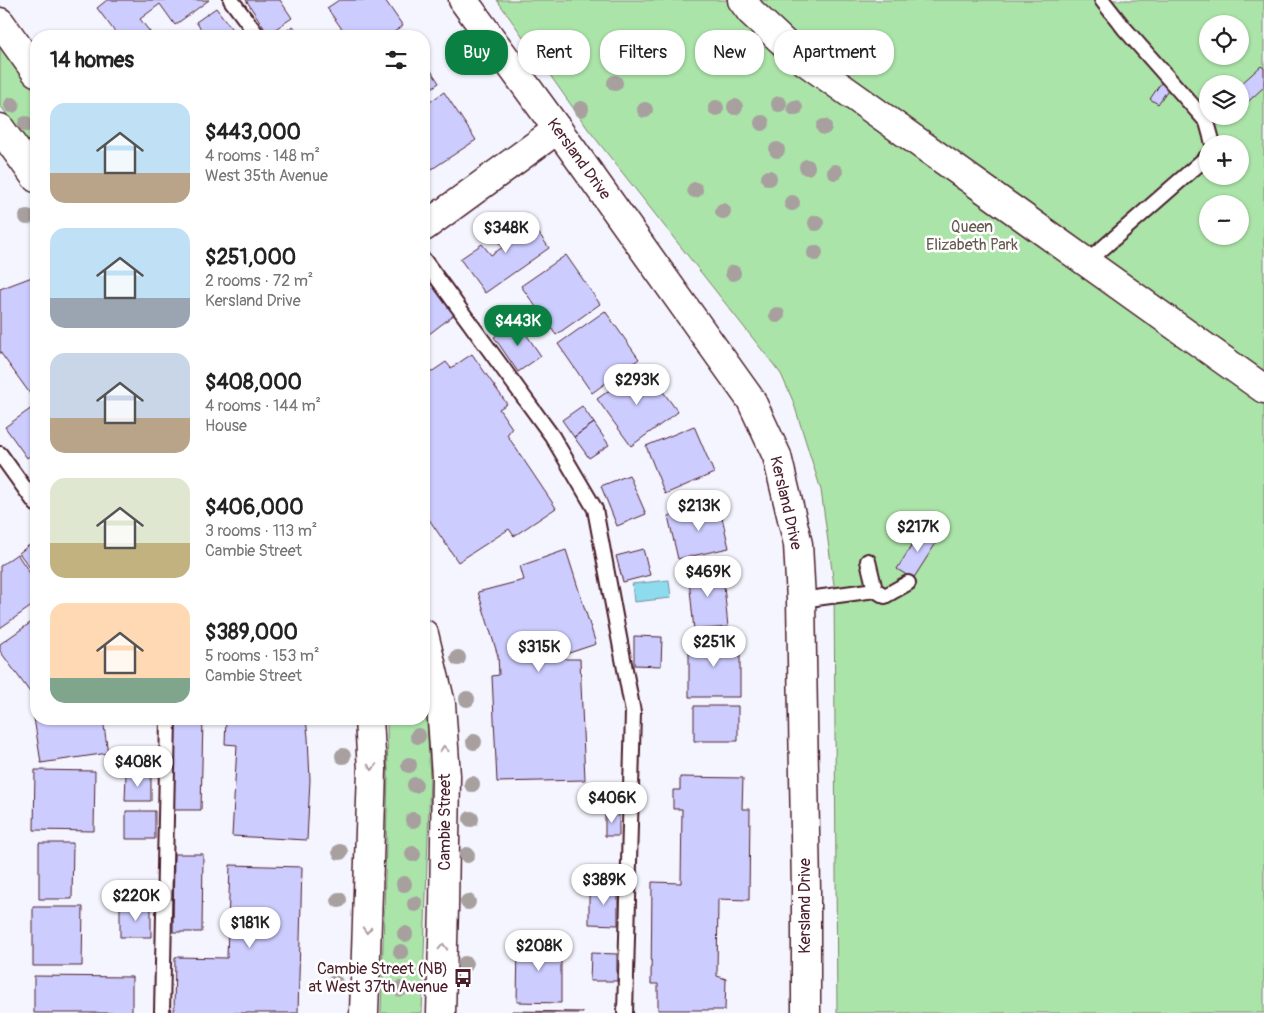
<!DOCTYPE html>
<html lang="en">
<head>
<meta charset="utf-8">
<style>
  body { margin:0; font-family:Pangolin,sans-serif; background:#f2f2f2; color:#222; height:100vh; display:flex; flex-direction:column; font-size:19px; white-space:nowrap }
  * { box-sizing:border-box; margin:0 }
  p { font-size:16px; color:#767676 }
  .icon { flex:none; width:28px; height:28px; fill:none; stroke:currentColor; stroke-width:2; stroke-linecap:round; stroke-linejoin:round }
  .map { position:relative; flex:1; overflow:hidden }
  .sheet { position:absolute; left:30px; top:30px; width:400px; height:695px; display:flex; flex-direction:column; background:#fff; border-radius:20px; box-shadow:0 1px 4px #0004 }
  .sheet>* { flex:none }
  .hud { position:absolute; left:445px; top:30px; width:475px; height:45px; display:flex; gap:10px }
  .buttons { position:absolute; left:1199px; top:15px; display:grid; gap:10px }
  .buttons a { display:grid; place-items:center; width:50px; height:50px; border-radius:50%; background:#fff; box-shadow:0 1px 4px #0004; font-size:25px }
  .price { position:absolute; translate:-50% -42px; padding:0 11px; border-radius:18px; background:#fff; color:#222; font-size:16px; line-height:32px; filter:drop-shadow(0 1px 2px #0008) }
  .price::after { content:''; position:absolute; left:50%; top:30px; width:15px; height:11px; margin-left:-8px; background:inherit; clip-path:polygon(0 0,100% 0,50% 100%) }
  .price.active { background:#0b8043; color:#fff }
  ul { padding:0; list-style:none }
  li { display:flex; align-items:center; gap:15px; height:125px; padding:0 20px }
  li span { display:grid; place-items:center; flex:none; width:140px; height:100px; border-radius:15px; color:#555 }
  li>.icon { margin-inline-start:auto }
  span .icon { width:60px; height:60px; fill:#fffc; stroke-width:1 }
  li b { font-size:21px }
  h2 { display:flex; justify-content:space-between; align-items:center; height:60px; padding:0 20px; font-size:21px }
  .pill { padding:0 18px; border-radius:20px; background:#fff; box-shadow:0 1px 4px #0004; font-size:18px; line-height:45px }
  .pill.active { background:#0b8043; color:#fff }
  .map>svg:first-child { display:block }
  .green { fill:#abe4a8; stroke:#7a826a; fill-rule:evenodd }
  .water { fill:#8edbed; stroke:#73909f }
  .building { fill:#cdccff; stroke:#4a1f2b }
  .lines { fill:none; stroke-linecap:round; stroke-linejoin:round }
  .service-casing { stroke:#4a1f2b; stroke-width:18 }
  .minor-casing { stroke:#4a1f2b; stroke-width:31 }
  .secondary-casing { stroke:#4a1f2b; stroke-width:31 }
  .service { stroke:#fff; stroke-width:14 }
  .minor { stroke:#fff; stroke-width:28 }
  .secondary { stroke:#fff; stroke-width:28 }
  .tree { fill:#a7a09f }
  .oneway { stroke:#ae9aa0 }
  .labels { text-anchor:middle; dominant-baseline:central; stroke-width:5; stroke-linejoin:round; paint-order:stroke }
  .street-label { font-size:16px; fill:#4a1f2b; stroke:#fff }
  .park-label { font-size:16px; fill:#675a50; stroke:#fff }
  .poi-label { font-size:16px; fill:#4a1f2b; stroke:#fff; text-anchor:end }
</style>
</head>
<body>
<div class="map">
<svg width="1264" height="1013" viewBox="0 0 1264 1013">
  <rect width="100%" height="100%" fill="#f5f5ff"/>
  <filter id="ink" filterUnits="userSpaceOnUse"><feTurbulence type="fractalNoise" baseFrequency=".02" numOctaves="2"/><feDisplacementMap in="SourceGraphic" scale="10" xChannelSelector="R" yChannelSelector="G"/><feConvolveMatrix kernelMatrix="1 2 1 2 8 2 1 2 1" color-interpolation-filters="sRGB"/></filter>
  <g filter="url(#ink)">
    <!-- green -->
    <path class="green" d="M 497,0 L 1264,0 L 1264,1013 L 837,1013 L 834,585 L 821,490 L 793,401 L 781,374 L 588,129 ZM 1208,24 L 1240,24 L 1240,56 L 1208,56 ZM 1208,84 L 1240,84 L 1240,116 L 1208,116 ZM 1208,144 L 1240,144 L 1240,176 L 1208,176 ZM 1208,204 L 1240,204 L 1240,236 L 1208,236 Z
      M 0,44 L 36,93 L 36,155 L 0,105 Z
      M 424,700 L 427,721 L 430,777 L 422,1013 L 381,1013 L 388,777 L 387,726 L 386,719 L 424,719 Z"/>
    <!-- water -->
    <path class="water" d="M 669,580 L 671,598 L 634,602 L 632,584 Z"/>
    <!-- building -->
    <path class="building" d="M 107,0 L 209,0 L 175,25 L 160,4 L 140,19 L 153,36 L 118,36 L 97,8 Z
      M 246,0 L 280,0 L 292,18 L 268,34 Z
      M 339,0 L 385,0 L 403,26 L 388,36 L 347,36 L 327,8 Z
      M 216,8 L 237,36 L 206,36 L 196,22 Z
      M 293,26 L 301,36 L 279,36 Z
      M 424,60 L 439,83 L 424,93 Z
      M 1261,66 L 1264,68 L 1264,87 L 1240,109 L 1240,85 Z
      M 1163,80 L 1171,85 L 1158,104 L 1150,99 Z
      M 444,92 L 476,140 L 432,169 L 424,157 L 424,106 Z
      M 525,213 L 549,248 L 485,293 L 460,259 L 482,244 L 491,255 L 503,247 L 492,235 Z
      M 566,255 L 600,304 L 556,335 L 521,286 Z
      M 32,277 L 36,283 L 36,402 L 0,352 L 0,289 Z
      M 428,277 L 455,314 L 424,338 L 424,280 Z
      M 605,311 L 639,359 L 592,393 L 558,344 Z
      M 517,321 L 541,356 L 518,372 L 494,337 Z
      M 472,354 L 507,404 L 499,409 L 512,428 L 507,435 L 556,508 L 514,536 L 509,529 L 458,562 L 424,512 L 424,377 L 446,362 L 451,368 Z
      M 644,366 L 678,412 L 631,446 L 597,399 Z
      M 36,405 L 36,451 L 27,458 L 5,427 Z
      M 582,406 L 594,423 L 574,437 L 562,420 Z
      M 594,423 L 609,445 L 589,458 L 574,437 Z
      M 694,426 L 714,473 L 665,494 L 646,446 Z
      M 629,475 L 646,514 L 617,526 L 601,486 Z
      M 719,504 L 729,548 L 678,559 L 668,516 Z
      M 924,526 L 931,531 L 929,535 L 938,540 L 913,579 L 897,569 Z
      M 36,540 L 36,576 L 19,553 Z
      M 643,549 L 650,575 L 623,582 L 616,556 Z
      M 566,550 L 596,644 L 563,655 L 566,659 L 580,659 L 585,780 L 497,782 L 492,676 L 499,675 L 498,656 L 478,592 L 524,580 L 520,566 Z
      M 17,554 L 36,582 L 36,603 L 0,628 L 0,566 Z
      M 722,565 L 728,627 L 694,630 L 688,569 Z
      M 36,619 L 36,692 L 32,695 L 0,651 L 0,644 Z
      M 634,636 L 662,637 L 661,666 L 634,665 Z
      M 689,638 L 740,639 L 740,697 L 689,697 Z
      M 36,704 L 36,719 L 103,719 L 108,753 L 41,763 L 32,705 Z
      M 694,706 L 738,706 L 738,741 L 694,741 Z
      M 175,719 L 203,719 L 201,810 L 173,810 Z
      M 226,719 L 306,719 L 308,737 L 310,780 L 307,840 L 232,836 L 237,745 L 225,744 Z
      M 35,770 L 95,771 L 94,831 L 34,830 Z
      M 126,774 L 151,775 L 151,801 L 125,801 Z
      M 680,777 L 743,778 L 742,809 L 750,809 L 749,900 L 718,899 L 717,976 L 726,979 L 725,1010 L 658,1010 L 658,984 L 651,984 L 652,882 L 681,883 L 682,809 L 673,809 L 673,790 L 680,790 Z
      M 126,811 L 155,811 L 155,839 L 126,839 Z
      M 605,813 L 619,813 L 619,836 L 605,836 Z
      M 39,843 L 73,843 L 72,899 L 39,899 Z
      M 174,854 L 203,854 L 202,932 L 173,932 Z
      M 230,865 L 302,867 L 298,1013 L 174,1013 L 175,957 L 227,958 Z
      M 589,887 L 618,887 L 618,925 L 589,924 Z
      M 33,907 L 83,907 L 82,966 L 33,966 Z
      M 120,907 L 151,907 L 151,937 L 120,937 Z
      M 518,941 L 561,941 L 561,1003 L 517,1002 Z
      M 591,953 L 617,954 L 617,981 L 590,981 Z
      M 34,976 L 132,977 L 132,1013 L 34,1013 Z
      M 512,1011 L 583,1012 L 583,1013 L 512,1013 Z"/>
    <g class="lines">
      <!-- service casing -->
      <g class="service-casing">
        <path id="service" d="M 231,0 L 258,36
          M 1102,0 L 1124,28 L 1207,122 L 1213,144
          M 424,260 L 552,436 L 595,509 L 633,712 L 625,1013
          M 1087,262 L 1208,156
          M 0,454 L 36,504
          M 868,561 L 875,590 L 885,596 L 908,583
          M 801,600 L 875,590
          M 162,1013 L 168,719"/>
      </g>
      <!-- minor casing -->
      <g class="minor-casing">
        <path id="minor" d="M 463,0 L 572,149 L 751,400 L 777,456 L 798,544 L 801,600 L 806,890 L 806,1013
          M 742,0 L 751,12 L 799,57 L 1264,389
          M 424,227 L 558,129"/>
      </g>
      <!-- secondary casing -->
      <g class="secondary-casing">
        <path id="secondary" d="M 0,22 L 36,72
          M 0,128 L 36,178
          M 424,634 L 441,704 L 446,776 L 444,907 L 441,1013
          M 364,1013 L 372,770 L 369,719"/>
      </g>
      <!-- service -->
      <use href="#service" class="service"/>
      <!-- minor -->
      <use href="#minor" class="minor"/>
      <!-- secondary -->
      <use href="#secondary" class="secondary"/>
    </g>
    <!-- trees -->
    <g class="tree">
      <circle cx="615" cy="83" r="8"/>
      <circle cx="779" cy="104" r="8"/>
      <circle cx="12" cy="105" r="8"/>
      <circle cx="735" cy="107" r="8"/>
      <circle cx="716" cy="108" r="8"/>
      <circle cx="795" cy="108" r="8"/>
      <circle cx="581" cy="109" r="8"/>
      <circle cx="645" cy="110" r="8"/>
      <circle cx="762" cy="123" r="8"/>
      <circle cx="26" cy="124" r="8"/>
      <circle cx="824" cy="127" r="8"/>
      <circle cx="777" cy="150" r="8"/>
      <circle cx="807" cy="167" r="8"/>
      <circle cx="835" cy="172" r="8"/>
      <circle cx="769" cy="178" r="8"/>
      <circle cx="695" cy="190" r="8"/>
      <circle cx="792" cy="203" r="8"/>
      <circle cx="723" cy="211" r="8"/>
      <circle cx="27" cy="217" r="8"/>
      <circle cx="816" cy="223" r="8"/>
      <circle cx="815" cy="253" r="8"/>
      <circle cx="733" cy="273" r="8"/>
      <circle cx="777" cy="315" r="8"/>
      <circle cx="458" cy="658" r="8"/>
      <circle cx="467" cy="699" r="8"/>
      <circle cx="418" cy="736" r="8"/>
      <circle cx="474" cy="742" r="8"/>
      <circle cx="343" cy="756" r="8"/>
      <circle cx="409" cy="765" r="8"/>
      <circle cx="472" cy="784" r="8"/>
      <circle cx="415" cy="785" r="8"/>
      <circle cx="471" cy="819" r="8"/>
      <circle cx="413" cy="820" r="8"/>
      <circle cx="340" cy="852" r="8"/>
      <circle cx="413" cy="854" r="8"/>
      <circle cx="467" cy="855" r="8"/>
      <circle cx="404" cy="884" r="8"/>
      <circle cx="339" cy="900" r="8"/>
      <circle cx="468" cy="902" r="8"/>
      <circle cx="415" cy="904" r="8"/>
      <circle cx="405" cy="934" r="8"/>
      <circle cx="401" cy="952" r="8"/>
      <circle cx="465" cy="964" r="8"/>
      <circle cx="335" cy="983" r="8"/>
      <circle cx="400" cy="989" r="8"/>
    </g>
    <!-- one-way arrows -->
    <defs><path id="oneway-chevron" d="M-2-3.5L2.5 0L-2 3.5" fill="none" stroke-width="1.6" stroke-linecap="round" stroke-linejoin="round" transform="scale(1.25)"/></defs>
    <g class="oneway">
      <use href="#oneway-chevron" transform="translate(444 749) rotate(-94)"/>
      <use href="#oneway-chevron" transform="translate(372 767) rotate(89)"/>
      <use href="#oneway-chevron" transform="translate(367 930) rotate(92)"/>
      <use href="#oneway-chevron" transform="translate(443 947) rotate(-88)"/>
    </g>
  </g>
  <!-- icons -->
  <defs>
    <g id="bus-bare" transform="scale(1.5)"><path d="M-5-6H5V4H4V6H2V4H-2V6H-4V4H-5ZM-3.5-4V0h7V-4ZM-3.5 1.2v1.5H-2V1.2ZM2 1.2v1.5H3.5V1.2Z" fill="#4a1f2b" stroke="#fff" stroke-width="2.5" paint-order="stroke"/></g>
  </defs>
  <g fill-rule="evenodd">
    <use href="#bus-bare" x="463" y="978"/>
  </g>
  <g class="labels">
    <!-- street labels -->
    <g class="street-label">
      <text transform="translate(579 159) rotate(54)">Kersland Drive</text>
      <text transform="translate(786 503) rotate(77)">Kersland Drive</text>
      <text transform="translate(445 822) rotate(-90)">Cambie Street</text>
      <text transform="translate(805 906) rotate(-90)">Kersland Drive</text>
    </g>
    <!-- park labels -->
    <g class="park-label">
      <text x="972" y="227">Queen<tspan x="972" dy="18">Elizabeth Park</tspan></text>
    </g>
    <!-- poi labels -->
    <g class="poi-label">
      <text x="448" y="969">Cambie Street (NB)<tspan x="448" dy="18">at West 37th Avenue</tspan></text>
    </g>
  </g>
</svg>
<div class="buttons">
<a><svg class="icon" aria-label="locate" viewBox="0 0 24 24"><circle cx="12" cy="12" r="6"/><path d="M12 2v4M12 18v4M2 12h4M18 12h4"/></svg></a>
<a><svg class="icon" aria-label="layers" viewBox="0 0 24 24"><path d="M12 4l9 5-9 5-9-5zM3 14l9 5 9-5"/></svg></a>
<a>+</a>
<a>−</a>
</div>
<b class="price" style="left:506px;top:254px">$348K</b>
<b class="price active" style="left:518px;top:347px">$443K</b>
<b class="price" style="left:637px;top:406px">$293K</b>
<b class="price" style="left:699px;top:532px">$213K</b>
<b class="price" style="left:918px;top:553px">$217K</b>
<b class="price" style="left:708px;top:598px">$469K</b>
<b class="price" style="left:714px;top:668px">$251K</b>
<b class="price" style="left:539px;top:673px">$315K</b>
<b class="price" style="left:138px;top:788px">$408K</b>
<b class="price" style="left:612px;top:824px">$406K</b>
<b class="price" style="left:604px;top:906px">$389K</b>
<b class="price" style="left:136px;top:922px">$220K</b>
<b class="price" style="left:250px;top:949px">$181K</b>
<b class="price" style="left:539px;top:972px">$208K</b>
<div class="hud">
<a class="pill active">Buy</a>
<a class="pill">Rent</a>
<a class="pill">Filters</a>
<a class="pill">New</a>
<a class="pill">Apartment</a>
</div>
<section class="sheet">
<h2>14 homes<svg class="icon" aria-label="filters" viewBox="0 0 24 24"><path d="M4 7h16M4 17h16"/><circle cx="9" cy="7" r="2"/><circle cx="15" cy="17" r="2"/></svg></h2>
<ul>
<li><span style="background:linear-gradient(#bfe0f5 70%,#b9a48a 0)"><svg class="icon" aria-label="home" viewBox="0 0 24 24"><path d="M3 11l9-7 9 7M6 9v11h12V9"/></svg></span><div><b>$443,000</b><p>4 rooms · 148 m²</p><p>West 35th Avenue</p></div></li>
<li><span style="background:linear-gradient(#bfe0f5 70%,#9aa5b1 0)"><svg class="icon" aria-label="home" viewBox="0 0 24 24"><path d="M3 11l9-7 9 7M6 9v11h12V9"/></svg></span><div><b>$251,000</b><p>2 rooms · 72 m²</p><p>Kersland Drive</p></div></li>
<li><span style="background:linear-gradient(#c9d6e8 65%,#b9a48a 0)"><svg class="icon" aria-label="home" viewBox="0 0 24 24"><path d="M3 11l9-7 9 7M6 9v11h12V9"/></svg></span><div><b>$408,000</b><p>4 rooms · 144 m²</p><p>House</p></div></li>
<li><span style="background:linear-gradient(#dfe7d0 65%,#c2b280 0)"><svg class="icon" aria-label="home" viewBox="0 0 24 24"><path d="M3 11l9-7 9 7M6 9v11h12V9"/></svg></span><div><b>$406,000</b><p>3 rooms · 113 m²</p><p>Cambie Street</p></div></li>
<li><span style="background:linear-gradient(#ffd9b3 75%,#7fa58c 0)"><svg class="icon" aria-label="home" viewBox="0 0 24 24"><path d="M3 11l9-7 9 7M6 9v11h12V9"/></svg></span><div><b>$389,000</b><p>5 rooms · 153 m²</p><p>Cambie Street</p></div></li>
</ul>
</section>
</div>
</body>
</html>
